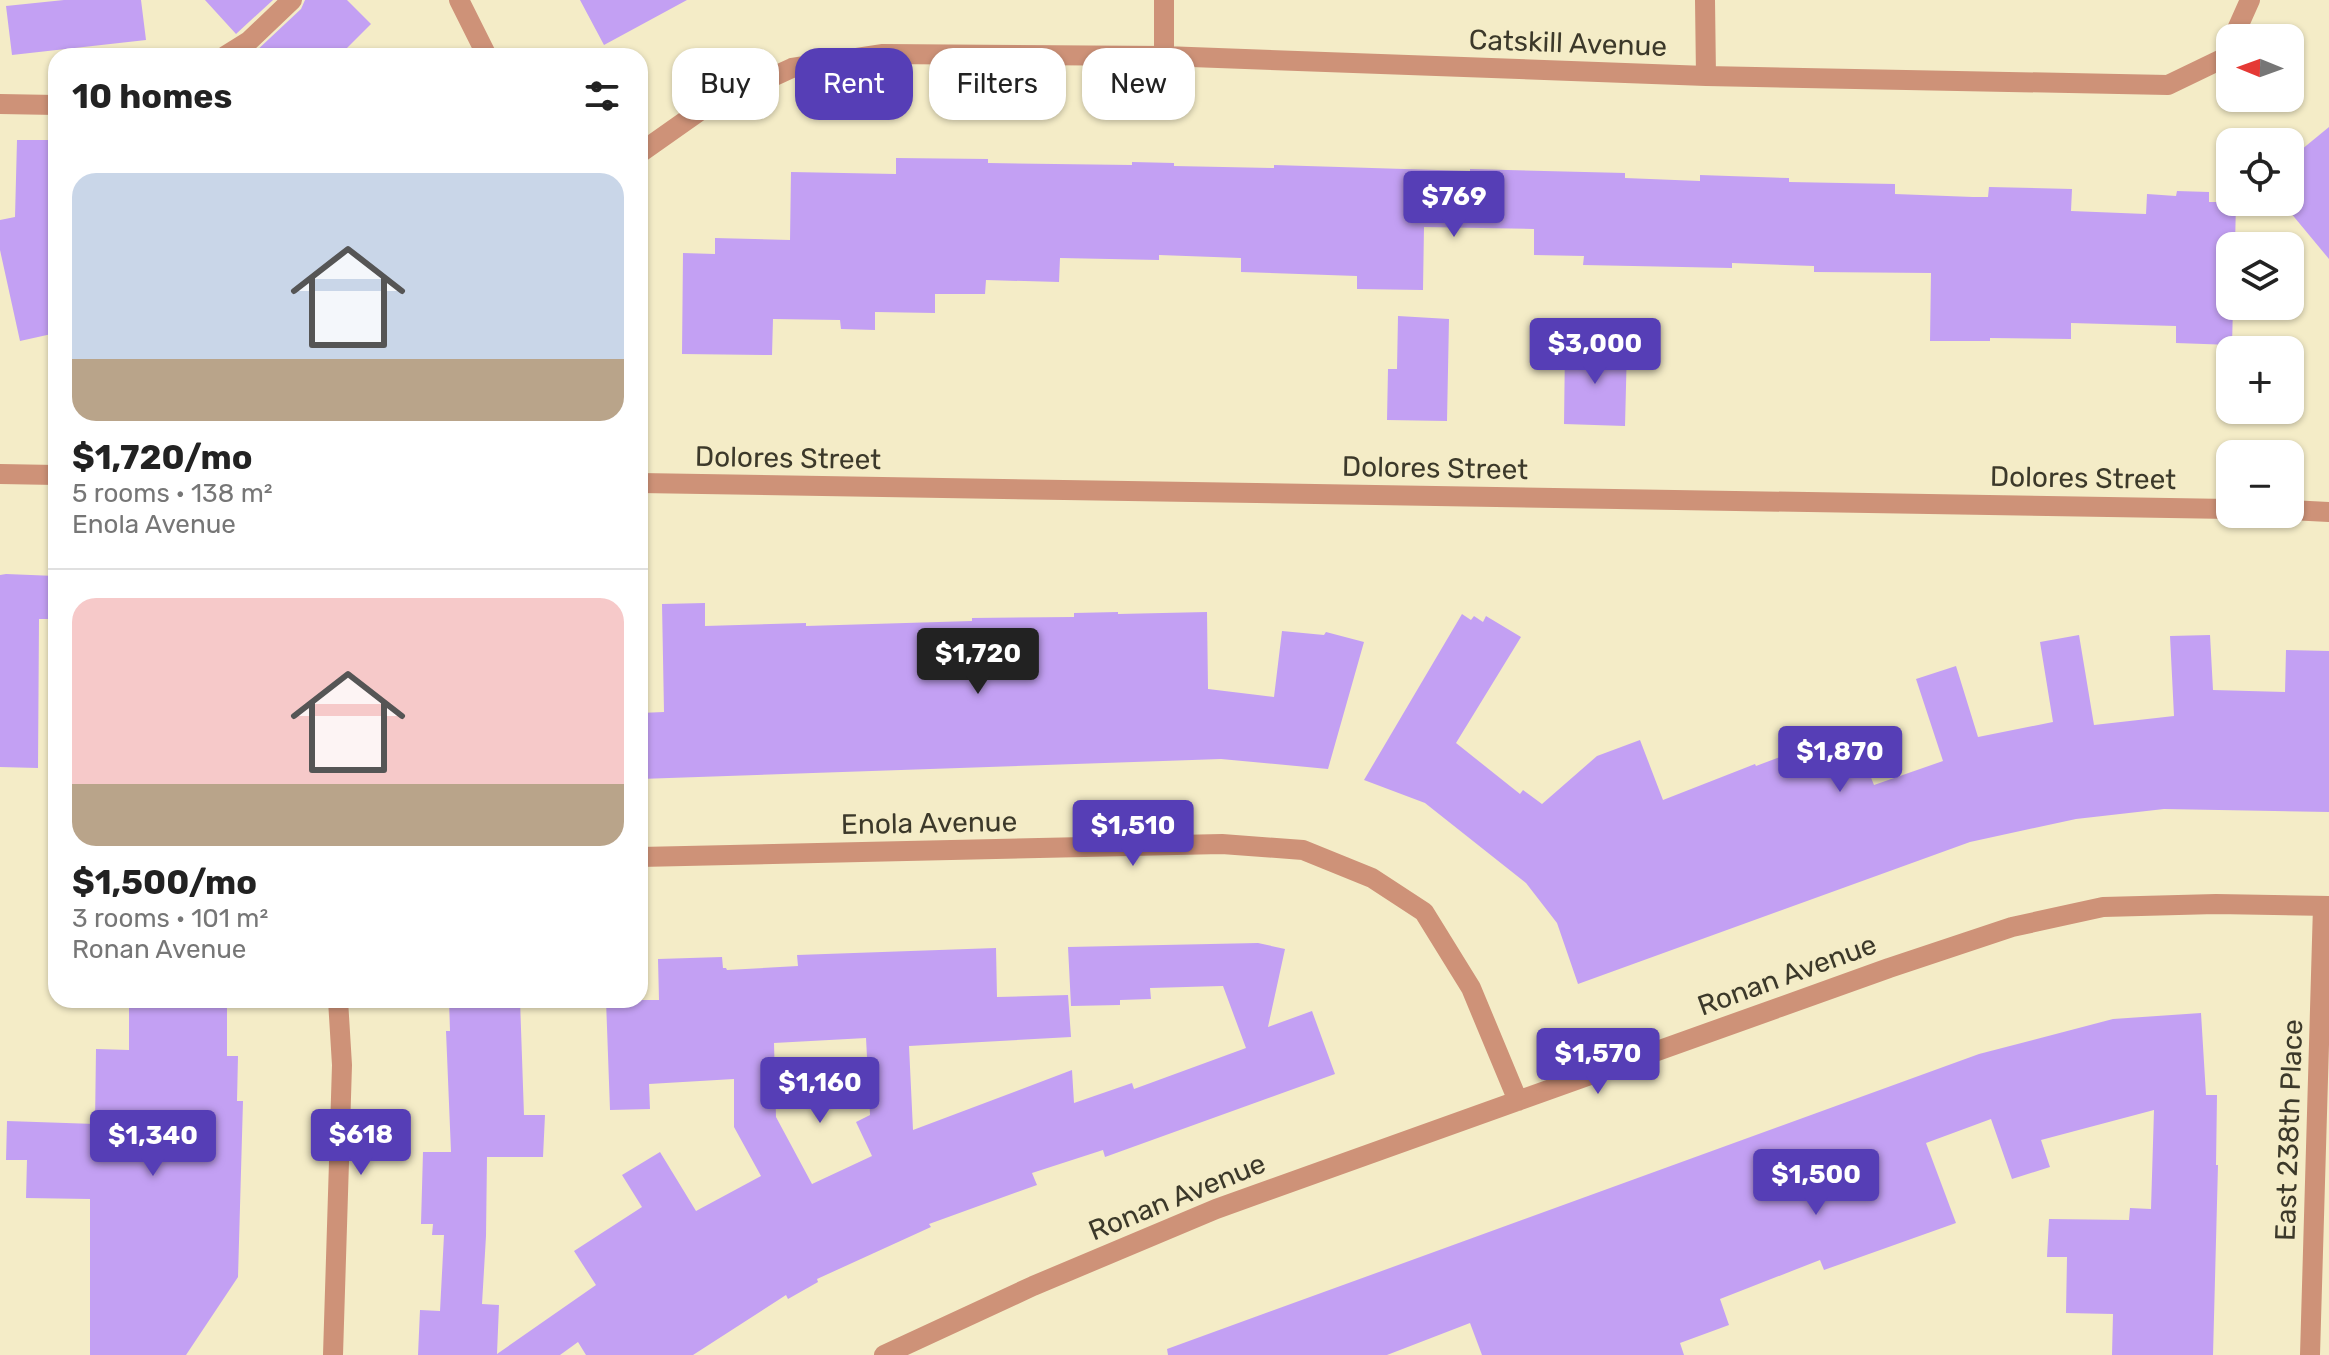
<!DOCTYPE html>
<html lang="en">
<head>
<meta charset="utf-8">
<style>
  body { margin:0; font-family:Rubik,sans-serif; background:#f2f2f2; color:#222; height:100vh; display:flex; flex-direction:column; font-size:30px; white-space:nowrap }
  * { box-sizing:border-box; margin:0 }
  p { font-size:26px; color:#767676 }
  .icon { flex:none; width:44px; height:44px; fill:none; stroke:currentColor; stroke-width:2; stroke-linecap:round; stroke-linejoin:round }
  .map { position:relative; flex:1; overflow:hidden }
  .side { position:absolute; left:48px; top:48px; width:600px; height:960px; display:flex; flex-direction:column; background:#fff; border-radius:24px; box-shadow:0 2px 6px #0004 }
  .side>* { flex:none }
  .hud { position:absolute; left:672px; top:48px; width:760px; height:72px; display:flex; gap:16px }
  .needle { width:52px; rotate:271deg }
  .controls { position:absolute; left:2216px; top:24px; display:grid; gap:16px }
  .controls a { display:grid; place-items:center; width:88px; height:88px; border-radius:16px; background:#fff; box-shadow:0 2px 6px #0004; font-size:40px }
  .price { position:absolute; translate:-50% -68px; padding:0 18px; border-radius:8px; background:#563eb6; color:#fff; font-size:26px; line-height:52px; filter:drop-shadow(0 2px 4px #0008) }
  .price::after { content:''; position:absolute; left:50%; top:48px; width:24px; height:18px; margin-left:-12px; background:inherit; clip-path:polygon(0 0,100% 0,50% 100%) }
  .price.active { background:#222; color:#fff }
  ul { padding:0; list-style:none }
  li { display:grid; align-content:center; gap:16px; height:424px; padding:0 24px }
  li+li { border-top:2px solid #e0e0e0 }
  li span { display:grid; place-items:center; height:248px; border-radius:24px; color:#555 }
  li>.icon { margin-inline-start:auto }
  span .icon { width:144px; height:144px; fill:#fffc; stroke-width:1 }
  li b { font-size:34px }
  h2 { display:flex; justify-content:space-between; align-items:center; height:96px; padding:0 24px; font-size:34px }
  .tag { padding:0 28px; border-radius:24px; background:#fff; box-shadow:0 2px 6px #0004; font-size:28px; line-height:72px }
  .tag.active { background:#563eb6; color:#fff }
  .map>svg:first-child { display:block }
  .building { fill:#c3a0f3; fill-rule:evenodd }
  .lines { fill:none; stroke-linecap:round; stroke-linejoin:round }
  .service { stroke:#ce9278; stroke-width:20 }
  .minor { stroke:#ce9278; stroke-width:20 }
  .tertiary { stroke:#ce9278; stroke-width:20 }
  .labels { text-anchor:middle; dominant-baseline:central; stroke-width:6; stroke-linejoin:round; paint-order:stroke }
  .street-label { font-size:28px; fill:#3c392a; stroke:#f4ecc7 }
</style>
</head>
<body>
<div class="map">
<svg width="2329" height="1355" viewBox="0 0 2329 1355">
  <rect width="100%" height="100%" fill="#f4ecc7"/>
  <!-- building -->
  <path class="building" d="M 64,0 L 141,0 L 146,40 L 12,55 L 6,6 Z
    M 205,0 L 273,0 L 236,34 Z
    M 305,0 L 347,0 L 371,24 L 339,56 L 255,56 L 253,54 L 301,9 Z
    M 580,0 L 687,0 L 604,45 Z
    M 2329,127 L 2329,259 L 2290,212 L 2290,159 Z
    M 17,140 L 56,140 L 56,333 L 20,341 L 0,250 L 0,220 L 15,217 Z
    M 896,158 L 988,159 L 988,163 L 1132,165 L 1132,162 L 1174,163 L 1174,166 L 1274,168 L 1274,165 L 1470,171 L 1470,169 L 1625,173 L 1625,178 L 1700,181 L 1700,175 L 1789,178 L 1789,182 L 1895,184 L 1895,194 L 1973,197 L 1988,197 L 1989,187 L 2072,189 L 2071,211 L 2146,214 L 2147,194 L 2176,196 L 2177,191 L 2209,192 L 2209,202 L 2236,202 L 2235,246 L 2230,246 L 2230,306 L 2233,306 L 2232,345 L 2176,343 L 2176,326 L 2071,323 L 2071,339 L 1990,338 L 1990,341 L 1930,341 L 1931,273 L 1814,272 L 1814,266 L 1732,263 L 1732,268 L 1583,265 L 1584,256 L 1534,255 L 1534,229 L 1424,227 L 1423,290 L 1357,289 L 1357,276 L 1241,272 L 1241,258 L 1159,255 L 1159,260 L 1060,258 L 1059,282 L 986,280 L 985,294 L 935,294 L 935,313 L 875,312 L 875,330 L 841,329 L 840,320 L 773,319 L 772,355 L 682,354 L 683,253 L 715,254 L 715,238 L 790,240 L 791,172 L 896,174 Z
    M 1398,316 L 1449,319 L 1447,421 L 1387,420 L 1388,369 L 1397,369 Z
    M 1565,346 L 1627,347 L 1625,426 L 1564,424 Z
    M 6,574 L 56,576 L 56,619 L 39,619 L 38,768 L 0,767 L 0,575 Z
    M 705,603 L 705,626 L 806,623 L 806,626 L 972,621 L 972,618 L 1074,617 L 1074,613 L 1118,612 L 1118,614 L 1207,612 L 1208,689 L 1274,697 L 1282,631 L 1324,635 L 1326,632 L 1364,642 L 1328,769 L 1221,759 L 640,779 L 640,713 L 664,712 L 662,604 Z
    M 1462,614 L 1471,620 L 1474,616 L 1483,622 L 1486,616 L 1521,637 L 1456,743 L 1520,794 L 1523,790 L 1542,804 L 1597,756 L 1640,740 L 1663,800 L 1755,764 L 1756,766 L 1852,730 L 1874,785 L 1943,761 L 1916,679 L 1956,666 L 1978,737 L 2053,722 L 2040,642 L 2079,635 L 2094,725 L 2174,716 L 2170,636 L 2210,635 L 2213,690 L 2285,692 L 2286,650 L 2329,651 L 2329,812 L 2164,809 L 2076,819 L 1970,842 L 1578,984 L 1557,923 L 1526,883 L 1425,803 L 1364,780 Z
    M 1258,943 L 1285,949 L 1268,1027 L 1312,1011 L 1335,1074 L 1105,1157 L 1103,1150 L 1032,1173 L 1037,1185 L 929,1224 L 931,1227 L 817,1279 L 818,1282 L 788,1299 L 786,1295 L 693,1355 L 586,1355 L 578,1342 L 560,1355 L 418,1355 L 420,1310 L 440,1311 L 444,1235 L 432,1235 L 433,1224 L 421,1224 L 423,1152 L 451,1152 L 446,1031 L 450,1031 L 449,1000 L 520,1000 L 524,1115 L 545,1115 L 543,1157 L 487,1157 L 486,1236 L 482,1304 L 499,1305 L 497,1354 L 596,1285 L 574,1251 L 642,1207 L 622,1175 L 660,1152 L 696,1211 L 761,1176 L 734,1127 L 734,1079 L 649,1084 L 650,1109 L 610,1110 L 606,1000 L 659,1000 L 658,959 L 722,957 L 723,968 L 726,968 L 727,970 L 798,966 L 797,955 L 996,948 L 997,997 L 1068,995 L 1071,1037 L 909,1046 L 913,1130 L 1072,1070 L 1074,1103 L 1132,1083 L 1134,1089 L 1246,1048 L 1223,986 L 1150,988 L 1151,999 L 1120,1000 L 1120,1005 L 1071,1006 L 1068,947 ZM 866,1038 L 870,1115 L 856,1122 L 872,1156 L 812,1184 L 776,1117 L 774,1043 Z
    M 129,1000 L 227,1000 L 227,1056 L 238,1056 L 237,1101 L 243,1101 L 238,1277 L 186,1355 L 90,1355 L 90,1199 L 26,1198 L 27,1160 L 6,1160 L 7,1121 L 95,1124 L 96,1049 L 129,1050 Z
    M 2201,1013 L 2206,1095 L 2217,1095 L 2216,1165 L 2218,1165 L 2213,1355 L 2112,1355 L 2113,1314 L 2066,1313 L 2067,1257 L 2047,1257 L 2049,1219 L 2129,1220 L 2130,1208 L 2151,1209 L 2154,1110 L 2041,1140 L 2050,1167 L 2012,1179 L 1991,1119 L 1926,1143 L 1956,1223 L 1824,1270 L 1820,1260 L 1720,1299 L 1729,1325 L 1680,1343 L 1684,1355 L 1482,1355 L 1470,1323 L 1387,1355 L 1168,1355 L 1167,1349 L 1979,1054 L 2113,1019 Z"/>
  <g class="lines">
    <!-- service -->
    <path class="service" d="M 225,56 L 249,41 L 292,0
      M 0,104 L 56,105"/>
    <!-- minor -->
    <path class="minor" d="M 459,0 L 487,56
      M 1705,0 L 1706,76
      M 2233,38 L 2250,0
      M 1164,56 L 1164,0
      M 640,153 L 701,110 L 792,68 L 883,54 L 1164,56 L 1706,76 L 2168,85 L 2224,58 L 2230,45
      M 640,857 L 1222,844 L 1303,850 L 1372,878 L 1424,912 L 1471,988 L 1518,1101
      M 333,1355 L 342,1065 L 338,1000
      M 884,1355 L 1033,1286 L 1216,1209 L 1889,968 L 2012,927 L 2103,907 L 2216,904 L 2329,906
      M 2310,1355 L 2323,906"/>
    <!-- tertiary -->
    <path class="tertiary" d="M 0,474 L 56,475
      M 640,483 L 2230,509
      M 2290,510 L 2329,512"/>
  </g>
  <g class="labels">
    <!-- street labels -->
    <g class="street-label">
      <text transform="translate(1568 43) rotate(2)">Catskill Avenue</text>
      <text transform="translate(788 458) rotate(1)">Dolores Street</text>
      <text transform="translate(1435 468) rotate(1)">Dolores Street</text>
      <text transform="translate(2083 478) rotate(1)">Dolores Street</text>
      <text transform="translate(929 823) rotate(-1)">Enola Avenue</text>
      <text transform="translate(1787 975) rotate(-20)">Ronan Avenue</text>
      <text transform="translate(2289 1130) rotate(-88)">East 238th Place</text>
      <text transform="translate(1177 1197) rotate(-22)">Ronan Avenue</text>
    </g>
  </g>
</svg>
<div class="controls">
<a><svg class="needle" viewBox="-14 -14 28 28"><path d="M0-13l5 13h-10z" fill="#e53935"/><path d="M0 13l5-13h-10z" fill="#767676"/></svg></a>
<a><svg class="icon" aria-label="locate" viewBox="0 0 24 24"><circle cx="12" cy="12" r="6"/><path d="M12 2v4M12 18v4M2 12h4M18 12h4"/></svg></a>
<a><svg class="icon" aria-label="layers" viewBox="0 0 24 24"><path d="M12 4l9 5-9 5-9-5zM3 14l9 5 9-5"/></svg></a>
<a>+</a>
<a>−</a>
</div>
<b class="price" style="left:1454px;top:239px">$769</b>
<b class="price" style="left:1595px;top:386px">$3,000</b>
<b class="price active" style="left:978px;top:696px">$1,720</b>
<b class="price" style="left:1840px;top:794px">$1,870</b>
<b class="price" style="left:1133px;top:868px">$1,510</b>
<b class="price" style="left:1598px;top:1096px">$1,570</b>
<b class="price" style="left:820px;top:1125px">$1,160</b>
<b class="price" style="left:361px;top:1177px">$618</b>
<b class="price" style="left:153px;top:1178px">$1,340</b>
<b class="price" style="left:1816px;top:1217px">$1,500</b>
<div class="hud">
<a class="tag">Buy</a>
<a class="tag active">Rent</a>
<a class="tag">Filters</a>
<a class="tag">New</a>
</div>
<section class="side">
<h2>10 homes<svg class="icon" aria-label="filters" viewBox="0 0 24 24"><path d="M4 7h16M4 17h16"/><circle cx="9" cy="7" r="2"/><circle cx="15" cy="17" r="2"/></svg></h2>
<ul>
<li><span style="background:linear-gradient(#c9d6e8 75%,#b9a48a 0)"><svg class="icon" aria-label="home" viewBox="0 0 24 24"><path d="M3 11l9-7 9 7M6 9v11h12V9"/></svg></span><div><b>$1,720/mo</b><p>5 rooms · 138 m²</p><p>Enola Avenue</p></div></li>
<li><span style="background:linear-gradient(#f6c9c9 75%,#b9a48a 0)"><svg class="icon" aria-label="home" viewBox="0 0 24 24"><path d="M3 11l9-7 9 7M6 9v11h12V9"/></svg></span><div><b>$1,500/mo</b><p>3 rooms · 101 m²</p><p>Ronan Avenue</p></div></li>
</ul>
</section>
</div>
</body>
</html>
